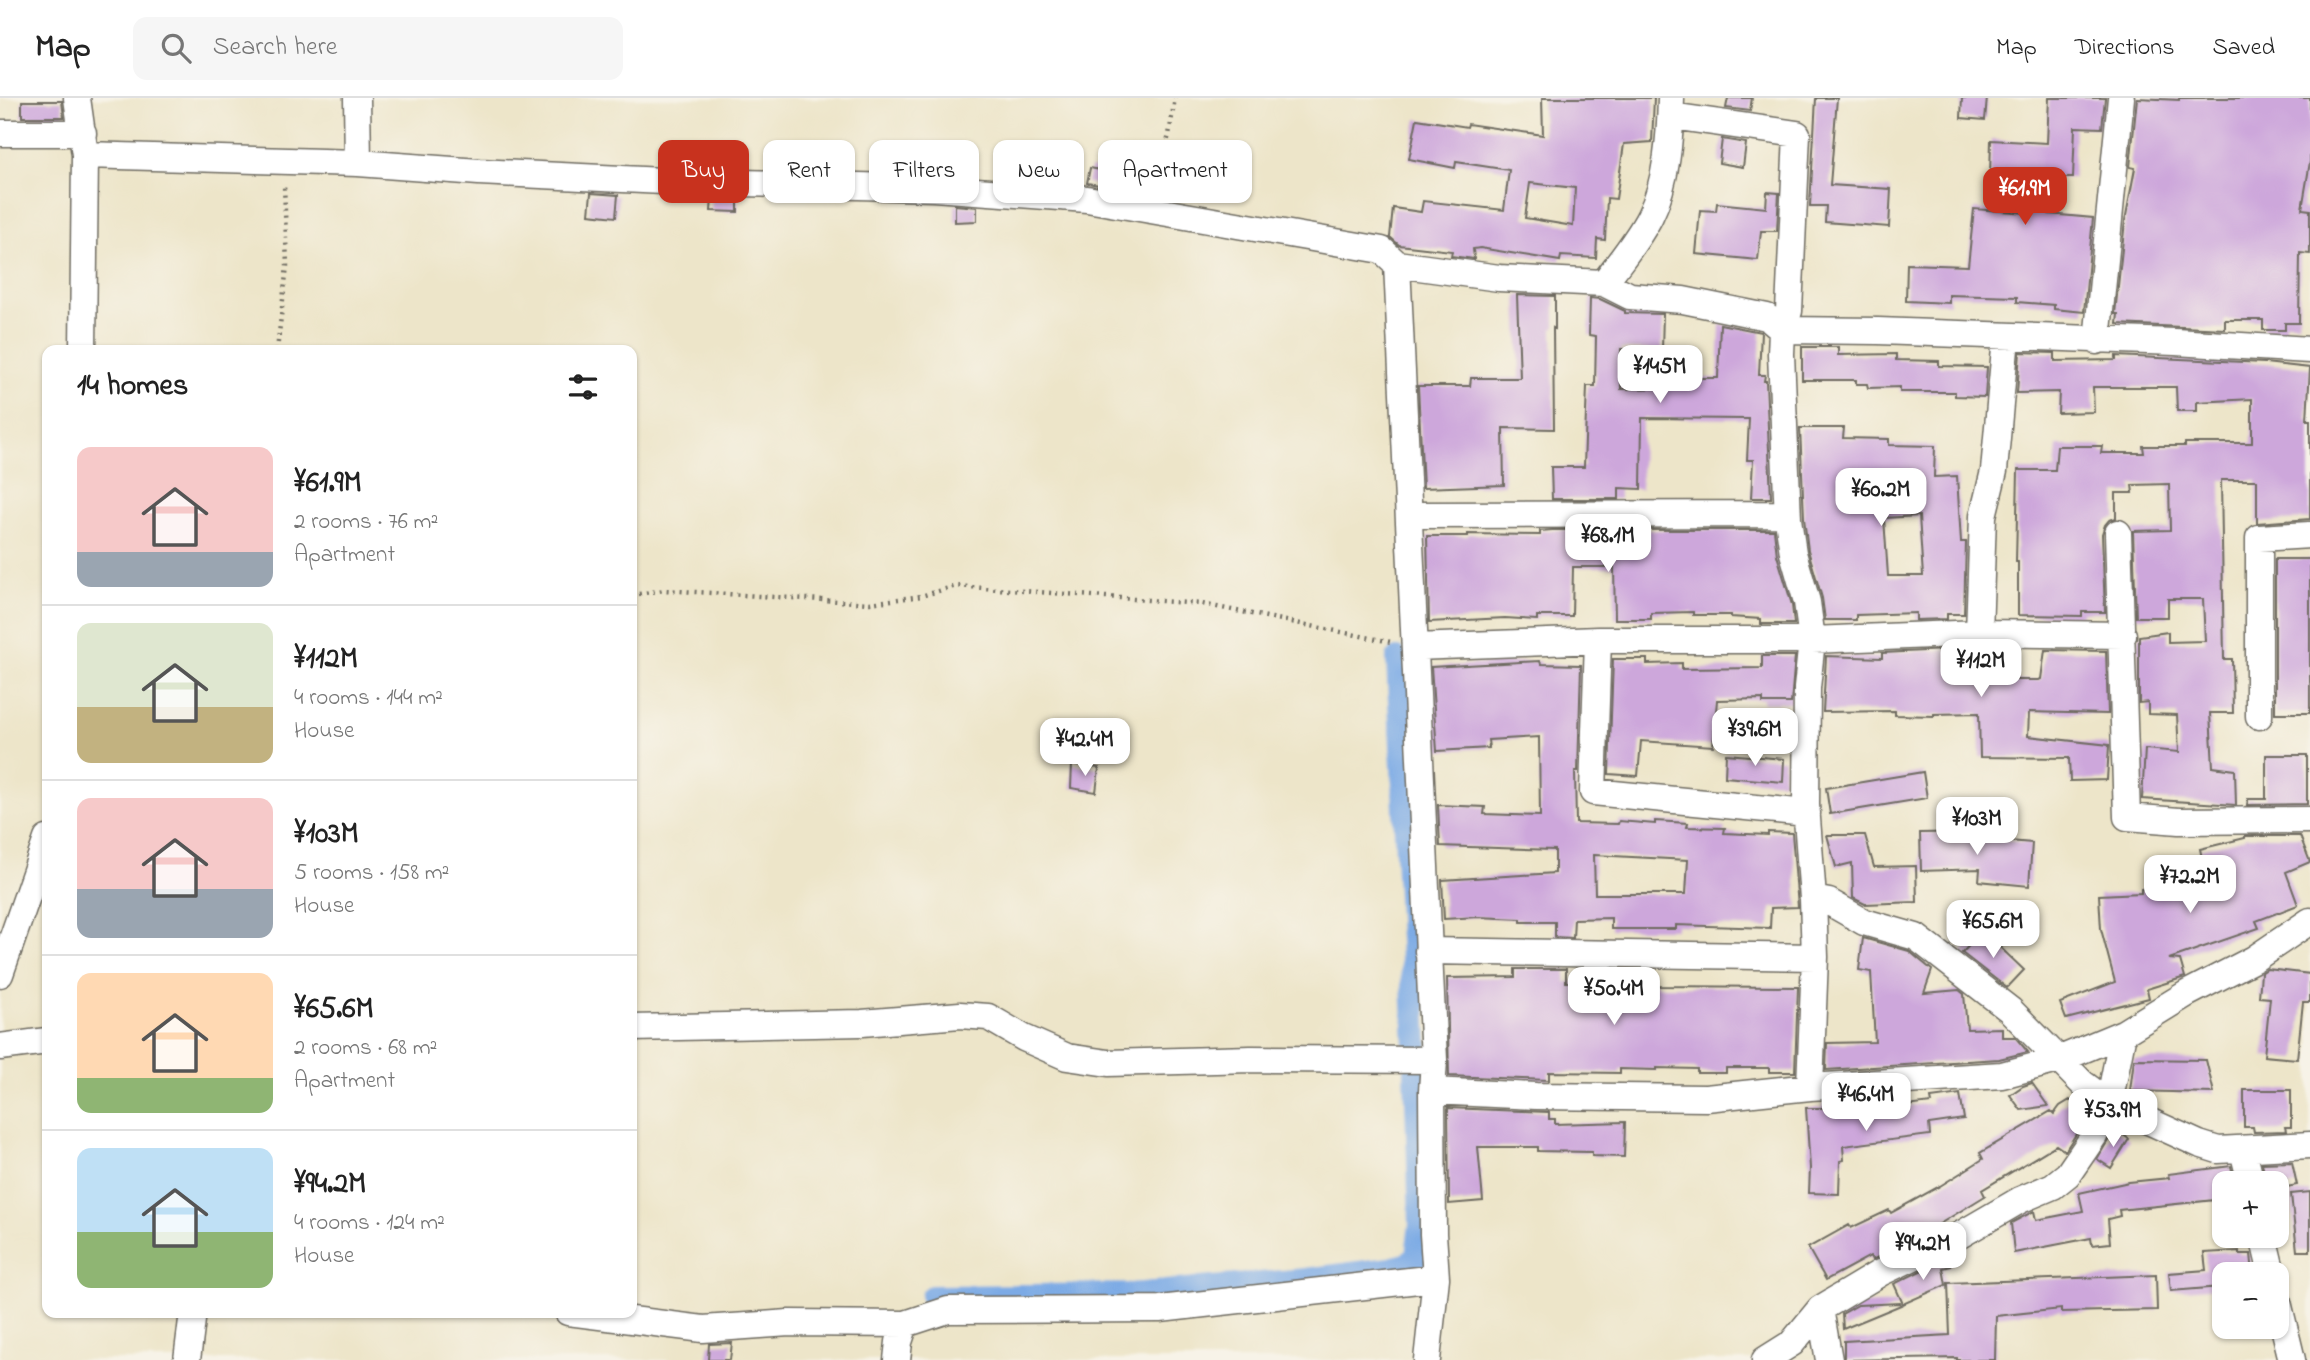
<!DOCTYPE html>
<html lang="en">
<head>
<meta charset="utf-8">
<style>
  body { margin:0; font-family:"Indie Flower",sans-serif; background:#f6f6f6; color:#222; height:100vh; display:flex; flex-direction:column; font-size:26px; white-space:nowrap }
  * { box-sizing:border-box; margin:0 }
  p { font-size:23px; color:#767676 }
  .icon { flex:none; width:38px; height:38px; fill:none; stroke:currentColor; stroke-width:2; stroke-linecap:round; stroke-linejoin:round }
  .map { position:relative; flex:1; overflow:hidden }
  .drawer { position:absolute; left:42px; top:247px; width:595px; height:973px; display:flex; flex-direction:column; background:#fff; border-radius:14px; box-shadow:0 2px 5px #0004 }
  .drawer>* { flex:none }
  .top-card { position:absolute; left:658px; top:42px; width:665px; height:63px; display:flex; gap:14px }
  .controls { position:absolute; left:2212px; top:1073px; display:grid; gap:14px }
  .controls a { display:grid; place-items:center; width:77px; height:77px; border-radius:14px; background:#fff; box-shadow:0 2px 5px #0004; font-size:35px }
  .price { position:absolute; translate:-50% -60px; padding:0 16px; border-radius:14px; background:#fff; color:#222; font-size:23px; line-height:46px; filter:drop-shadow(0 2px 4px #0008) }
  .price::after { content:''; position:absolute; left:50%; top:42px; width:21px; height:16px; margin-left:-10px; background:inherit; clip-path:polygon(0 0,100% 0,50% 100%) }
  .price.selected { background:#c8321e; color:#fff }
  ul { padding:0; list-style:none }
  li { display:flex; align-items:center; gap:21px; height:175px; padding:0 35px }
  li+li { border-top:2px solid #e0e0e0 }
  li span { display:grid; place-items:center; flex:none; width:196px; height:140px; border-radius:14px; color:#555 }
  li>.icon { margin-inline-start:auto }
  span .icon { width:84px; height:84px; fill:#fffc; stroke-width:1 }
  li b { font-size:30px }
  h2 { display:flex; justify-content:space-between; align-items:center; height:84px; padding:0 35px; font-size:30px }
  .chip { padding:0 24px; border-radius:14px; background:#fff; box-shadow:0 2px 5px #0004; font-size:24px; line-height:63px }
  .chip.selected { background:#c8321e; color:#fff }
  header { display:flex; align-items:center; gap:42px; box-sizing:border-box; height:98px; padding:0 35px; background:#fff; border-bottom:2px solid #e0e0e0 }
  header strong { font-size:33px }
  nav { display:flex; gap:38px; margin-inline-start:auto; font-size:24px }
  .search { width:490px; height:63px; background:#f6f6f6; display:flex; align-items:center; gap:18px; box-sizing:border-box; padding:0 24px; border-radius:14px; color:#767676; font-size:26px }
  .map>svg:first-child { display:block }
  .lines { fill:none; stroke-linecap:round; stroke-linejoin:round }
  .canal { stroke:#7baae5; stroke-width:24 }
  .building { fill:#cda7db; fill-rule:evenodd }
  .minor-casing { stroke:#6f6c62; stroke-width:29 }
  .path { stroke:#6f6c62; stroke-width:4.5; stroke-dasharray:2 5; stroke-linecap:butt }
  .minor { stroke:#fff; stroke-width:26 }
</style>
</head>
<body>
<header>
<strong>Map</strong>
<div class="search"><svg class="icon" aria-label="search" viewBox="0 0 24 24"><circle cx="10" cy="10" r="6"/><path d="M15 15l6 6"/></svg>Search here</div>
<nav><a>Map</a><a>Directions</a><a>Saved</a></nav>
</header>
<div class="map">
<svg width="2310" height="1262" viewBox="0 0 2310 1262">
  <rect width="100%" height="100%" fill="#f7f3e8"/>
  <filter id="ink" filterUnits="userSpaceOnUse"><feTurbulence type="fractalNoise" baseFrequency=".0143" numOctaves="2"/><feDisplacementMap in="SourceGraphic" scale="14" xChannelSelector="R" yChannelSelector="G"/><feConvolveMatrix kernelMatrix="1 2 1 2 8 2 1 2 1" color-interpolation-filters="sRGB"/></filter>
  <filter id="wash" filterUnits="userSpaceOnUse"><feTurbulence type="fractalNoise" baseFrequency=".00686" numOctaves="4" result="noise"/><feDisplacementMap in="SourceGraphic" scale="28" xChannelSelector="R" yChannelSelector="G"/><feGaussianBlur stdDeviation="1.57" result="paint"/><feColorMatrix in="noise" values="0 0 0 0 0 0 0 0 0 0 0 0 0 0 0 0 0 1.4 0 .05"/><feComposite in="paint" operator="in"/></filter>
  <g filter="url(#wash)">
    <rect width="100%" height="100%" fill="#ede5c9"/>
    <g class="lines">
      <!-- canal -->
      <path class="canal" d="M 1398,561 L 1416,949
        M 932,1199 L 1131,1197 L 1306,1182 L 1390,1171 L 1407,1167 L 1417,1158 L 1421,1126 L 1416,974"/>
    </g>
    <g id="blocks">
      <!-- building -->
      <path class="building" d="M 1542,0 L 1654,0 L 1652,44 L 1624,46 L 1616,101 L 1607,100 L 1605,142 L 1597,141 L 1596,160 L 1561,158 L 1560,163 L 1480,150 L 1473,151 L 1474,161 L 1451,158 L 1452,153 L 1399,147 L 1390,139 L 1393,110 L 1421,114 L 1423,103 L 1504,112 L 1509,72 L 1456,64 L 1455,70 L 1409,61 L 1417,21 L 1467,29 L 1468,26 L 1543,37 ZM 1530,85 L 1575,90 L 1573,128 L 1525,120 Z
        M 1728,0 L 1752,0 L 1750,13 L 1726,10 Z
        M 1816,0 L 1837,0 L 1830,87 L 1891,91 L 1889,129 L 1825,124 L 1826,108 L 1810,108 Z
        M 1962,0 L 1987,0 L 1985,22 L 1961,20 Z
        M 2049,0 L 2105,0 L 2102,30 L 2075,29 L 2073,80 L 2052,80 L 2049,116 L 2093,120 L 2084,214 L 2054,211 L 2054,207 L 2017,204 L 2017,199 L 1949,197 L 1949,205 L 1906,203 L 1907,166 L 1968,168 L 1974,111 L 2026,115 L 2029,79 L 1990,77 L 1991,42 L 2047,45 Z
        M 2137,0 L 2179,2 L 2179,0 L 2310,0 L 2310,64 L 2302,111 L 2310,112 L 2310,156 L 2300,155 L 2299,225 L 2285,225 L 2285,232 L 2263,232 L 2263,222 L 2225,222 L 2225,231 L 2117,226 L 2118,216 L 2115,216 L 2125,123 L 2135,70 L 2130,69 Z
        M 22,3 L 62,3 L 64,19 L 22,19 Z
        M 1722,41 L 1746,45 L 1743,69 L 1719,65 Z
        M 1090,70 L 1115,75 L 1112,89 L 1087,85 Z
        M 1767,94 L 1779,95 L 1777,133 L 1761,133 L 1758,162 L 1696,156 L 1700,112 L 1716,113 L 1717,105 L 1766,110 Z
        M 591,95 L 618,97 L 616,119 L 589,116 Z
        M 712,100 L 738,101 L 738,114 L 711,113 Z
        M 955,107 L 977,109 L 977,123 L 955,124 Z
        M 1517,197 L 1555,198 L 1555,231 L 1553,230 L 1554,331 L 1503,330 L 1504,387 L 1423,390 L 1418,288 L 1470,288 L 1471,280 L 1520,280 Z
        M 1590,200 L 1600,201 L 1625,213 L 1625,215 L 1663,216 L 1662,252 L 1621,251 L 1621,291 L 1670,290 L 1670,280 L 1718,280 L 1720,226 L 1761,234 L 1759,277 L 1765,277 L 1764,283 L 1766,283 L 1771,400 L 1751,400 L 1753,362 L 1747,362 L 1749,321 L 1642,320 L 1641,391 L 1619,390 L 1619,401 L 1552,401 L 1551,369 L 1584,369 L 1587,288 L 1595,288 L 1596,238 L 1589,237 Z
        M 1802,249 L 1838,249 L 1838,257 L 1896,256 L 1896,262 L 1939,263 L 1939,268 L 1987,269 L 1985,299 L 1955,298 L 1955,294 L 1900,294 L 1900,289 L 1868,290 L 1867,286 L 1856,286 L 1856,282 L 1802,282 Z
        M 2020,254 L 2055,255 L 2055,263 L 2116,262 L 2116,258 L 2265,265 L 2310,270 L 2307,322 L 2310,322 L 2310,421 L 2257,425 L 2257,382 L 2221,382 L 2224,561 L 2232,561 L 2233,615 L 2210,615 L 2213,669 L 2235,672 L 2236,707 L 2142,701 L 2145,651 L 2179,654 L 2177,617 L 2148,616 L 2148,604 L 2139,605 L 2139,538 L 2168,534 L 2168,544 L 2205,543 L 2203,501 L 2168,501 L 2168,519 L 2136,519 L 2133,433 L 2170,432 L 2169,386 L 2132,387 L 2133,395 L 2116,395 L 2116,420 L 2109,422 L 2105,427 L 2102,436 L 2105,514 L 2082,514 L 2082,518 L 2018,517 L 2018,464 L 2016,464 L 2018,372 L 2055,372 L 2057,348 L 2102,348 L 2101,355 L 2144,355 L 2143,348 L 2185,348 L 2185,345 L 2252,345 L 2252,301 L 2197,304 L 2197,313 L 2177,313 L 2176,289 L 2093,289 L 2094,314 L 2058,315 L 2059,294 L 2017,295 Z
        M 1800,330 L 1844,330 L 1843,340 L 1889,341 L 1889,347 L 1935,348 L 1934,379 L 1957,378 L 1961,444 L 1966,444 L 1964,516 L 1947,516 L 1947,521 L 1916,522 L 1916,515 L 1856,517 L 1856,522 L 1825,522 L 1822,500 L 1808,452 L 1804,420 ZM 1919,418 L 1923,478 L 1888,478 L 1884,420 Z
        M 1552,432 L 1774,432 L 1777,457 L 1792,507 L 1794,526 L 1761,526 L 1761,521 L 1731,519 L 1731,517 L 1693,517 L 1693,514 L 1651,515 L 1651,521 L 1615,521 L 1614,469 L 1573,469 L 1572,518 L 1537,518 L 1537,522 L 1505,520 L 1429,524 L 1427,438 L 1468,438 L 1468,436 L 1540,437 L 1540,433 Z
        M 2275,461 L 2310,461 L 2310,615 L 2275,615 Z
        M 1947,552 L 1979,554 L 1978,582 L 2039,582 L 2041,581 L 2045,552 L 2106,553 L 2108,616 L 2029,614 L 2028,638 L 2109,647 L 2107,682 L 2070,683 L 2069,660 L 1980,659 L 1979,615 L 1934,616 L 1934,618 L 1895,617 L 1895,613 L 1823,614 L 1826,558 L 1882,560 L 1882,555 Z
        M 1762,558 L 1795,558 L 1791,605 L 1763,605 L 1763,601 L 1717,602 L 1713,648 L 1641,643 L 1638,678 L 1609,676 L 1613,561 L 1647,561 L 1647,566 L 1682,565 L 1682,571 L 1762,570 Z
        M 1540,563 L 1541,566 L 1581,567 L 1578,673 L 1575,673 L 1576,725 L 1618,726 L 1619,723 L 1655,726 L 1655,723 L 1688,725 L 1687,729 L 1725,730 L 1724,735 L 1768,737 L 1768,734 L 1792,735 L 1798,809 L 1771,810 L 1770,830 L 1676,827 L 1676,831 L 1611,831 L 1611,820 L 1574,821 L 1573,840 L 1555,839 L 1555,824 L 1521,824 L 1521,821 L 1478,819 L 1444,821 L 1442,782 L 1555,775 L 1555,752 L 1440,748 L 1438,707 L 1485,709 L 1484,716 L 1540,718 L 1539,639 L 1488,642 L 1489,650 L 1437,653 L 1431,569 ZM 1594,757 L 1688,762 L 1686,796 L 1595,796 Z
        M 1726,656 L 1784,661 L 1783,684 L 1725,679 Z
        M 2266,657 L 2307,657 L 2307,706 L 2247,707 L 2248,701 L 2266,701 Z
        M 1072,666 L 1099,670 L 1096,694 L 1071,690 Z
        M 1923,674 L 1927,700 L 1830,716 L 1826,690 Z
        M 1974,734 L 1974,740 L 2032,745 L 2029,788 L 1979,783 L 1980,771 L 1921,773 L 1920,735 Z
        M 1827,737 L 1865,737 L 1874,769 L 1916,768 L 1917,804 L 1865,806 L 1853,800 L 1852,765 L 1836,769 Z
        M 2245,738 L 2300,738 L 2310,764 L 2286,774 L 2298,807 L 2256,823 L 2259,830 L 2169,861 L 2180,862 L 2185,879 L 2147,891 L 2149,900 L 2066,921 L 2060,905 L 2115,884 L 2101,831 L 2099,797 L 2141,795 L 2141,791 L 2182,790 L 2176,767 L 2202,760 L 2200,751 L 2245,740 Z
        M 1983,833 L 2024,872 L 2007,890 L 1962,855 Z
        M 1863,840 L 1909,853 L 1932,872 L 1924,895 L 1959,892 L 1964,896 L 1967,931 L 2002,930 L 2002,939 L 2015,939 L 2028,954 L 1999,961 L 1826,972 L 1827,945 L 1875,944 L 1871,874 L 1859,872 Z
        M 1515,871 L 1566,871 L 1566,884 L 1583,884 L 1583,887 L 1622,888 L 1622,883 L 1657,885 L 1656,888 L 1798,889 L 1795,974 L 1769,974 L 1769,970 L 1726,970 L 1726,975 L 1697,975 L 1697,971 L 1657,970 L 1657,972 L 1620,971 L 1620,975 L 1549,974 L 1549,982 L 1449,978 L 1447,880 L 1515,879 Z
        M 2267,871 L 2310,876 L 2310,904 L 2303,904 L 2297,961 L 2264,958 L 2270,900 L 2259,899 L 2261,875 Z
        M 2134,961 L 2206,962 L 2214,995 L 2130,993 Z
        M 2032,985 L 2048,1008 L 2021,1012 L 2010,997 L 2023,988 Z
        M 2244,992 L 2291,992 L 2291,1029 L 2285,1029 L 2286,1033 L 2254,1034 L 2253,1029 L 2244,1029 Z
        M 1960,996 L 1964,1021 L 1929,1026 L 1930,1037 L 1843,1048 L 1844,1062 L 1840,1063 L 1839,1096 L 1809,1095 L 1810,1070 L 1806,1010 L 1823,1010 L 1823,1005 L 1840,1003 L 1841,1016 L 1932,1005 L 1931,1000 Z
        M 2070,1002 L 2088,1013 L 2080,1030 L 2065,1053 L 2056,1047 L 1982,1092 L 1985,1098 L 1933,1130 L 1934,1132 L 1872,1162 L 1870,1158 L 1826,1182 L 1808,1150 L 1849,1127 L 1851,1130 L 1889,1112 L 1891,1115 L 1940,1088 L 1983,1061 L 1980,1055 L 2051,1013 L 2054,1016 L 2060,1008 Z
        M 1448,1010 L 1549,1014 L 1549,1021 L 1555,1021 L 1555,1026 L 1625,1024 L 1624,1059 L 1592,1058 L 1592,1054 L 1538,1053 L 1538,1049 L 1478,1049 L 1483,1103 L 1449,1106 Z
        M 2115,1031 L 2129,1041 L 2111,1070 L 2097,1061 Z
        M 2292,1064 L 2297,1087 L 2277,1091 L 2277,1085 L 2266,1085 L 2262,1065 Z
        M 2231,1068 L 2235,1085 L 2224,1085 L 2224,1101 L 2119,1112 L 2120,1118 L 2108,1121 L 2110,1145 L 2092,1147 L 2091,1140 L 2014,1155 L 2011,1125 L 2034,1113 L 2036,1122 L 2083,1113 L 2079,1095 L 2129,1084 L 2169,1080 L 2168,1076 Z
        M 2310,1094 L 2310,1153 L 2297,1153 L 2291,1096 Z
        M 2239,1153 L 2239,1156 L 2251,1156 L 2253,1176 L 2220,1176 L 2221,1189 L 2171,1193 L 2169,1175 L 2206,1172 L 2204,1155 Z
        M 1947,1160 L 1951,1168 L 1943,1170 L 1946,1187 L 1903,1206 L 1894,1186 Z
        M 2156,1177 L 2157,1212 L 2061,1214 L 2061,1211 L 1996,1218 L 1995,1262 L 1957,1262 L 1957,1260 L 1844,1262 L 1844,1243 L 1950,1237 L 1948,1185 Z
        M 1900,1205 L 1901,1207 L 1843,1231 L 1842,1216 L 1858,1207 Z
        M 732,1245 L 730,1262 L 708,1262 L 709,1246 Z"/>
    </g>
  </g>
  <g filter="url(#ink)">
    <use href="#blocks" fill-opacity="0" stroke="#6f6c62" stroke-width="2"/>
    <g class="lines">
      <!-- minor casing -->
      <g class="minor-casing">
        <path id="minor" d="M 77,0 L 85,57 L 83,252
          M 357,0 L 358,65
          M 1671,18 L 1797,36 L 1789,213 L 1782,232 L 1781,256 L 1788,421 L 1793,455 L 1807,504 L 1812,542 L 1807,590 L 1806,707 L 1813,801 L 1815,859 L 1810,989
          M 0,35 L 83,35
          M 85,57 L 358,65 L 479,74 L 663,83 L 934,90 L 1087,101 L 1382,152 L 1397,166 L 1499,180 L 1604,185 L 1630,198 L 1683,202 L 1767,219 L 1782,232 L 1878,233 L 2175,244 L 2310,252
          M 1397,166 L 1434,962 L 1432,993 L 1433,1136 L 1436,1180 L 1427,1262
          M 1604,185 C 1619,164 1638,142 1650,118 C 1667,84 1670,39 1671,1
          M 2097,243 L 2121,0
          M 1409,417 L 1787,416
          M 2118,435 L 2127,719 L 2179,723 L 2310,722
          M 1979,535 L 1983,418 L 1994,373 L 2006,239
          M 1598,542 L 1593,694 L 1807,715
          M 1415,549 L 1598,542 L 1812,542 L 1979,535 L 2123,537
          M 2259,618 L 2259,440 L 2310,437
          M 1813,801 L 1829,804 L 1864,824 L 1916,839 L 2010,912 L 2082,985 L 2109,1005 L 2199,1046 L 2218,1052 L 2310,1047
          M 1428,853 L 1815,859
          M 0,876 L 47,741
          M 632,930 L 862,925 L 960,917 L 988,919 L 1024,940 L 1067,959 L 1108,965 L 1251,961 L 1434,962
          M 0,949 L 47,943
          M 1432,993 L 1536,998 L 1706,1000 L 1810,989 L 2002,977 L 2058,962 L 2123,935 L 2188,895 L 2254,861 L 2310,823
          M 2243,1052 L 2251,1085
          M 2263,1138 L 2272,1176
          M 2277,1200 L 2292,1262
          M 1820,1211 L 1829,1262
          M 568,1214 L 703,1231 L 789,1225 L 905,1226
          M 187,1262 L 193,1214
          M 897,1262 L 899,1244 L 905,1226 L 948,1212 L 1160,1211 L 1436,1180
          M 1765,1262 L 1792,1245 L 1820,1211 L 1880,1175 L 1960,1137 L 2020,1102 L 2053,1088 L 2068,1076 L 2094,1038 L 2109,1005 L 2123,935"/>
      </g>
      <!-- path -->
      <path class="path" d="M 1155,89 L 1169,37 L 1175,0
        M 277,252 L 287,168 L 284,86
        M 632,497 L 664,492 L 870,505 L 921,498 L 956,488 L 1202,506 L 1391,544"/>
      <!-- minor -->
      <use href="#minor" class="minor"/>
    </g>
  </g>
</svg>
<div class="controls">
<a>+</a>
<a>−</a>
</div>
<b class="price selected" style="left:2025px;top:129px">¥61.9M</b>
<b class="price" style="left:1660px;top:307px">¥145M</b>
<b class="price" style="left:1881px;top:430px">¥60.2M</b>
<b class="price" style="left:1608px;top:476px">¥68.1M</b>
<b class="price" style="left:1981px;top:601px">¥112M</b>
<b class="price" style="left:1755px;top:670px">¥39.6M</b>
<b class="price" style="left:1085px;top:680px">¥42.4M</b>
<b class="price" style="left:1977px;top:759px">¥103M</b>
<b class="price" style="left:2190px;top:817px">¥72.2M</b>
<b class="price" style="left:1993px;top:862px">¥65.6M</b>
<b class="price" style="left:1614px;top:929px">¥50.4M</b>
<b class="price" style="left:1866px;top:1035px">¥46.4M</b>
<b class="price" style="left:2113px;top:1051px">¥53.9M</b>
<b class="price" style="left:1923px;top:1184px">¥94.2M</b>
<div class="top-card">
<a class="chip selected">Buy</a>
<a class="chip">Rent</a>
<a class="chip">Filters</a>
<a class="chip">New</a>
<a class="chip">Apartment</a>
</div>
<section class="drawer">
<h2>14 homes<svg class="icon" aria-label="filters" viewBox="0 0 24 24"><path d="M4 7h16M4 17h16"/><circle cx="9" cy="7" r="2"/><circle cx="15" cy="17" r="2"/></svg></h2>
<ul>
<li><span style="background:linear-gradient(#f6c9c9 75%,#9aa5b1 0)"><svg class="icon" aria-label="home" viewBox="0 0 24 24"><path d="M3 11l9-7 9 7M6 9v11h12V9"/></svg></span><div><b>¥61.9M</b><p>2 rooms · 76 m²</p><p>Apartment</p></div></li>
<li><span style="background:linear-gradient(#dfe7d0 60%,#c2b280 0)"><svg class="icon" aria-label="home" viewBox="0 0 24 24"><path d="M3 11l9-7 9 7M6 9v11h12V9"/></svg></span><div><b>¥112M</b><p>4 rooms · 144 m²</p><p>House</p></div></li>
<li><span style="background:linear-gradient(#f6c9c9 65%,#9aa5b1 0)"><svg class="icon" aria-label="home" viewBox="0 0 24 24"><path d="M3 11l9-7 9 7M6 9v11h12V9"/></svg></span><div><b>¥103M</b><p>5 rooms · 158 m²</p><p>House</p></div></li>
<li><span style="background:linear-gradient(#ffd9b3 75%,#8fb573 0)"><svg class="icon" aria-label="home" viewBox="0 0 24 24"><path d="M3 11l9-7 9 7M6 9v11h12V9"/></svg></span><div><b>¥65.6M</b><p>2 rooms · 68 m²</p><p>Apartment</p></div></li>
<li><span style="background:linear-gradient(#bfe0f5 60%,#8fb573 0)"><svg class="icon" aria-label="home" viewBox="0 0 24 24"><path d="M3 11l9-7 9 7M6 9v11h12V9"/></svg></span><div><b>¥94.2M</b><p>4 rooms · 124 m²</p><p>House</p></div></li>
</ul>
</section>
</div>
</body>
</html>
